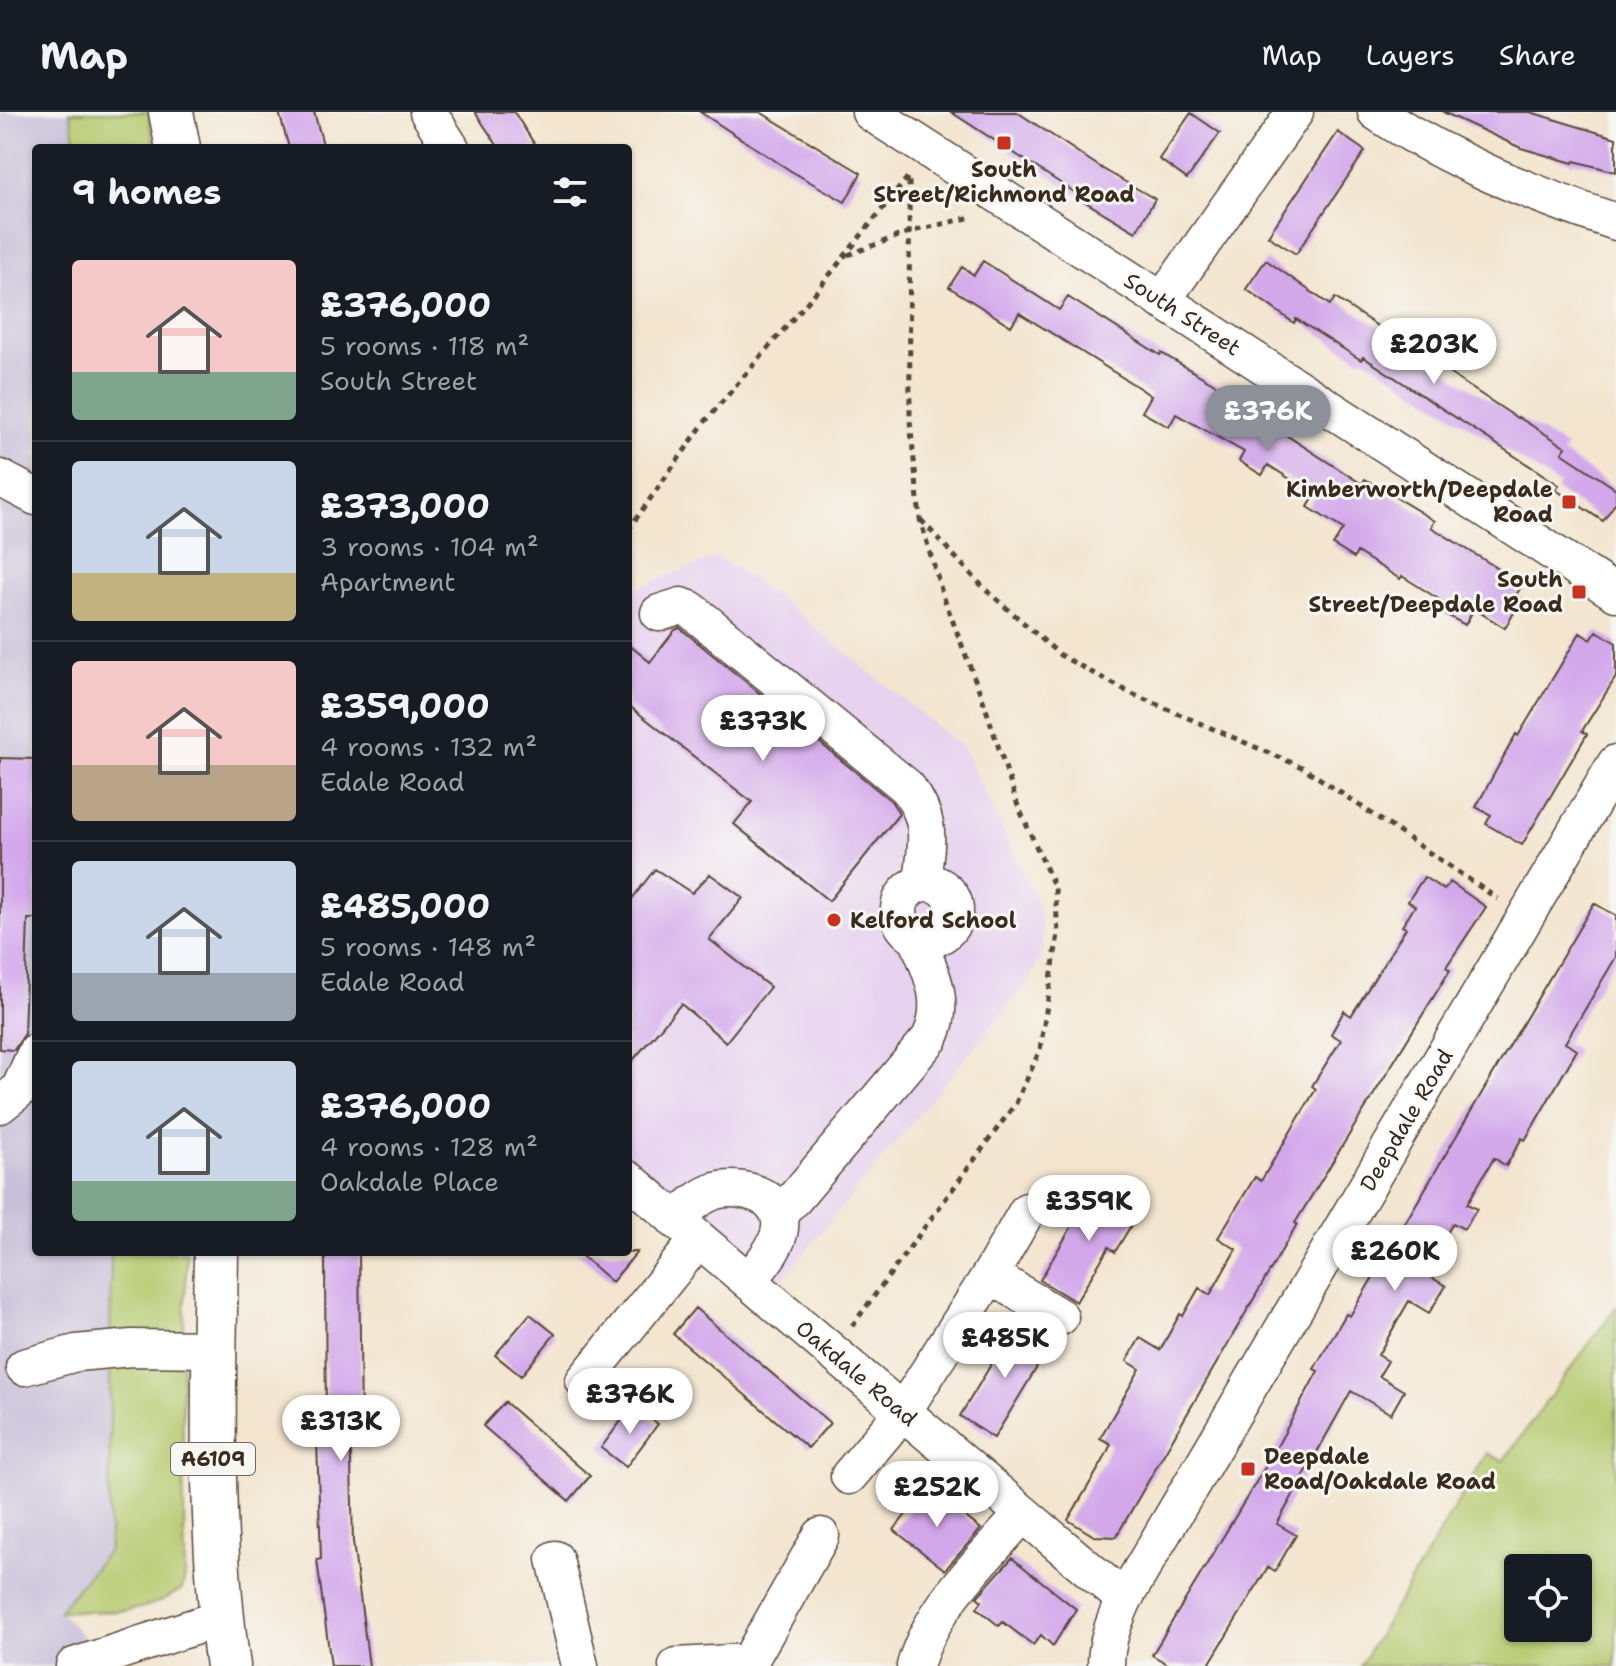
<!DOCTYPE html>
<html lang="en">
<head>
<meta charset="utf-8">
<style>
  body { margin:0; font-family:"Shantell Sans",sans-serif; background:#20242c; color:#f1f3f6; height:100vh; display:flex; flex-direction:column; font-size:30px; white-space:nowrap }
  * { box-sizing:border-box; margin:0 }
  p { font-size:26px; color:#9ea1a6 }
  .icon { flex:none; width:44px; height:44px; fill:none; stroke:currentColor; stroke-width:2; stroke-linecap:round; stroke-linejoin:round }
  .map { position:relative; flex:1; overflow:hidden }
  .details { position:absolute; left:32px; top:32px; width:600px; height:1112px; display:flex; flex-direction:column; background:#171b24; border-radius:8px; box-shadow:0 2px 6px #0004 }
  .details>* { flex:none }
  .controls { position:absolute; left:1504px; top:1442px; display:grid; gap:16px }
  .controls a { display:grid; place-items:center; width:88px; height:88px; border-radius:8px; background:#171b24; box-shadow:0 2px 6px #0004; font-size:40px }
  .price { position:absolute; translate:-50% -68px; padding:0 18px; border-radius:28px; background:#fff; color:#222; font-size:26px; line-height:52px; filter:drop-shadow(0 2px 4px #0008) }
  .price::after { content:''; position:absolute; left:50%; top:48px; width:24px; height:18px; margin-left:-12px; background:inherit; clip-path:polygon(0 0,100% 0,50% 100%) }
  .price.current { background:#8c9099; color:#fff }
  ul { padding:0; list-style:none }
  li { display:flex; align-items:center; gap:24px; height:200px; padding:0 40px }
  li+li { border-top:2px solid #363941 }
  li span { display:grid; place-items:center; flex:none; width:224px; height:160px; border-radius:8px; color:#555 }
  li>.icon { margin-inline-start:auto }
  span .icon { width:96px; height:96px; fill:#fffc; stroke-width:1 }
  li b { font-size:34px }
  h2 { display:flex; justify-content:space-between; align-items:center; height:96px; padding:0 40px; font-size:34px }
  header { display:flex; align-items:center; gap:48px; box-sizing:border-box; height:112px; padding:0 40px; background:#171b24; border-bottom:2px solid #363941 }
  header strong { font-size:38px }
  nav { display:flex; gap:44px; margin-inline-start:auto; font-size:28px }
  .map>svg:first-child { display:block }
  .built { fill:#e7d2ef }
  .industrial { fill:#c8bfd8 }
  .green { fill:#b5c96d; stroke:#787a46; stroke-width:2; fill-rule:evenodd }
  .building { fill:#d3a8eb }
  .lines { fill:none; stroke-linecap:round; stroke-linejoin:round }
  .minor-casing { stroke:#574639; stroke-width:39 }
  .major-casing { stroke:#574639; stroke-width:47 }
  .path { stroke:#574639; stroke-width:5; stroke-dasharray:6 6; stroke-linecap:butt }
  .minor { stroke:#fff; stroke-width:36 }
  .major { stroke:#fff; stroke-width:44 }
  .poi-dot { fill:#c8321e; stroke:#f6f6f2; stroke-width:3 }
  .labels { text-anchor:middle; dominant-baseline:central; stroke-width:6; stroke-linejoin:round; paint-order:stroke }
  .shield { fill:#f6f6f2; stroke:#73675e; stroke-width:2 }
  .shield-label { font-size:20px; font-weight:bold; fill:#3b2a1e }
  .poi-label { font-size:22px; font-weight:bold; fill:#3b2a1e; stroke:#f6f6f2; text-anchor:end }
  .street-label { font-size:22px; fill:#3b2a1e; stroke:#f6f6f2 }
</style>
</head>
<body>
<header>
<strong>Map</strong>
<nav><a>Map</a><a>Layers</a><a>Share</a></nav>
</header>
<div class="map">
<svg width="1616" height="1554" viewBox="0 0 1616 1554">
  <rect width="100%" height="100%" fill="#f6f6f2"/>
  <filter id="ink" filterUnits="userSpaceOnUse"><feTurbulence type="fractalNoise" baseFrequency=".0125" numOctaves="2"/><feDisplacementMap in="SourceGraphic" scale="16" xChannelSelector="R" yChannelSelector="G"/><feConvolveMatrix kernelMatrix="1 2 1 2 8 2 1 2 1" color-interpolation-filters="sRGB"/></filter>
  <filter id="wash" filterUnits="userSpaceOnUse"><feTurbulence type="fractalNoise" baseFrequency=".006" numOctaves="4" result="noise"/><feDisplacementMap in="SourceGraphic" scale="32" xChannelSelector="R" yChannelSelector="G"/><feGaussianBlur stdDeviation="1.8" result="paint"/><feColorMatrix in="noise" values="0 0 0 0 0 0 0 0 0 0 0 0 0 0 0 0 0 1.4 0 .05"/><feComposite in="paint" operator="in"/></filter>
  <g filter="url(#wash)">
    <rect width="100%" height="100%" fill="#f3e5cf"/>
    <!-- built -->
    <path class="built" d="M 717,445 L 775,483 L 964,637 L 1038,793 L 1044,822 L 1040,847 L 1024,875 L 785,1164 L 771,1187 L 628,1068 L 628,492 L 640,475 Z"/>
    <!-- industrial -->
    <path class="industrial" d="M 0,0 L 70,0 L 77,36 L 36,36 L 36,1140 L 111,1140 L 109,1438 L 59,1499 L 111,1554 L 0,1554 Z"/>
    <!-- green -->
    <path class="green" d="M 70,0 L 148,0 L 155,36 L 77,36 Z
      M 111,1140 L 187,1140 L 182,1270 L 185,1465 L 182,1477 C 140,1506 107,1499 59,1499 L 109,1438 Z
      M 1616,1195 L 1616,1554 L 1360,1554 L 1487,1341 L 1503,1349 ZM 1518,1456 L 1578,1456 L 1578,1516 L 1518,1516 Z"/>
    <g id="blocks">
      <!-- building -->
      <path class="building" d="M 279,0 L 314,0 L 324,36 L 289,36 Z
        M 475,0 L 514,0 L 537,36 L 499,36 Z
        M 700,0 L 760,0 L 861,61 L 845,90 L 791,59 Z
        M 951,0 L 1017,0 L 1103,57 L 1155,87 L 1136,120 L 1084,89 L 1085,87 Z
        M 1443,0 L 1530,0 L 1616,26 L 1616,60 L 1574,49 L 1573,51 L 1521,36 Z
        M 1191,1 L 1220,21 L 1187,67 L 1159,47 Z
        M 1338,20 L 1365,39 L 1296,142 L 1268,124 Z
        M 1266,148 L 1330,193 L 1335,186 L 1517,306 L 1518,305 L 1566,335 L 1562,341 L 1616,377 L 1616,390 L 1603,409 L 1556,378 L 1559,373 L 1363,245 L 1361,248 L 1296,207 L 1294,211 L 1246,177 Z
        M 983,149 L 1059,198 L 1068,185 L 1160,243 L 1161,241 L 1232,282 L 1289,319 L 1286,323 L 1362,372 L 1365,367 L 1435,409 L 1431,415 L 1523,472 L 1516,483 L 1522,487 L 1505,516 L 1474,497 L 1465,513 L 1443,501 L 1448,493 L 1402,464 L 1400,467 L 1357,440 L 1354,446 L 1333,433 L 1343,417 L 1308,395 L 1315,383 L 1268,353 L 1262,363 L 1239,349 L 1244,340 L 1176,302 L 1169,315 L 1142,300 L 1151,284 L 1141,277 L 1019,201 L 1011,214 L 949,175 L 962,155 L 974,163 Z
        M 680,516 L 891,689 L 897,698 L 899,702 L 829,789 L 734,712 L 752,690 L 628,593 L 628,532 L 650,550 L 675,518 Z
        M 1597,519 L 1616,531 L 1616,565 L 1582,619 L 1587,622 L 1522,733 L 1486,712 L 1491,703 L 1476,695 L 1516,622 L 1518,624 L 1580,521 L 1591,528 Z
        M 0,646 L 36,647 L 36,807 L 28,807 L 24,923 L 14,938 L 0,937 Z
        M 655,757 L 692,781 L 710,762 L 743,786 L 709,827 L 770,875 L 726,930 L 681,892 L 628,954 L 628,792 Z
        M 1424,765 L 1444,778 L 1450,770 L 1486,795 L 1446,855 L 1450,858 L 1295,1111 L 1297,1112 L 1116,1425 L 1094,1424 L 1068,1408 L 1103,1349 L 1111,1332 L 1100,1326 L 1140,1257 L 1127,1249 L 1140,1226 L 1160,1238 L 1180,1202 L 1183,1204 L 1199,1176 L 1210,1183 L 1236,1137 L 1218,1126 L 1255,1065 L 1261,1069 L 1316,977 L 1312,974 L 1341,928 L 1331,922 L 1344,899 L 1351,904 L 1406,816 L 1402,814 L 1415,794 L 1408,789 Z
        M 1594,791 L 1616,804 L 1616,845 L 1565,931 L 1577,938 L 1525,1028 L 1522,1026 L 1506,1054 L 1494,1046 L 1467,1092 L 1477,1097 L 1464,1117 L 1453,1111 L 1424,1161 L 1446,1174 L 1429,1201 L 1409,1189 L 1378,1243 L 1388,1249 L 1379,1264 L 1404,1279 L 1391,1302 L 1351,1279 L 1277,1412 L 1296,1423 L 1275,1459 L 1268,1455 L 1208,1554 L 1171,1554 L 1152,1543 L 1273,1342 L 1318,1259 L 1314,1257 L 1346,1202 L 1350,1204 Z
        M 1096,1074 L 1139,1100 L 1115,1140 L 1109,1135 L 1076,1190 L 1040,1168 Z
        M 325,1140 L 359,1140 L 361,1314 L 350,1314 L 353,1430 L 369,1554 L 331,1554 L 317,1448 L 321,1447 L 317,1330 L 326,1329 Z
        M 577,1140 L 637,1140 L 612,1170 Z
        M 695,1196 L 830,1311 L 808,1336 L 673,1222 Z
        M 530,1202 L 555,1222 L 521,1264 L 495,1243 Z
        M 1016,1211 L 1051,1232 L 994,1326 L 960,1304 Z
        M 505,1290 L 590,1364 L 569,1389 L 483,1314 Z
        M 633,1293 L 658,1312 L 626,1355 L 601,1336 Z
        M 927,1375 L 981,1417 L 945,1458 L 894,1418 Z
        M 1012,1446 L 1076,1497 L 1053,1534 L 1041,1523 L 1033,1533 L 1003,1510 L 999,1514 L 977,1496 L 982,1489 L 977,1485 Z"/>
    </g>
  </g>
  <g filter="url(#ink)">
    <use href="#blocks" fill-opacity="0" stroke="#574639" stroke-width="2"/>
    <g class="lines">
      <!-- minor casing -->
      <g class="minor-casing">
        <g id="minor">
          <path d="M 428,0 L 451,36"/>
          <path id="s1" d="M 870,0 L 1616,481"/>
          <path d="M 1376,0 C 1450,49 1532,82 1616,110"/>
          <path d="M 1162,189 L 1295,0"/>
          <path d="M 0,366 L 36,385"/>
          <path d="M 659,501 L 681,494 L 690,497 L 907,675 C 934,711 926,730 922,771"/>
          <circle cx="927" cy="799" r="28"/>
          <path d="M 0,993 L 19,978 L 36,940"/>
          <path id="s2" d="M 628,1067 L 1124,1487"/>
          <path d="M 778,1099 L 794,1087 L 930,926 C 947,889 931,861 917,826"/>
          <path d="M 675,1108 C 687,1097 699,1084 715,1079 C 740,1072 784,1083 780,1116 C 778,1135 760,1154 749,1169"/>
          <path d="M 990,1163 L 1060,1205"/>
          <path d="M 24,1255 L 76,1241 L 132,1236 L 215,1237"/>
          <path d="M 584,1269 L 698,1128"/>
          <path d="M 849,1364 L 902,1301 L 990,1163 L 1027,1099"/>
          <path d="M 555,1447 L 580,1554"/>
          <path d="M 74,1554 L 221,1506"/>
          <path d="M 677,1554 L 749,1550 L 821,1424"/>
          <path d="M 915,1554 C 932,1494 982,1449 1022,1403"/>
          <path id="s3" d="M 1106,1554 C 1106,1529 1114,1510 1124,1487 L 1616,651"/>
        </g>
      </g>
      <!-- major casing -->
      <g class="major-casing">
        <path id="major" d="M 171,0 L 178,36
          M 216,1140 C 214,1278 208,1417 228,1554"/>
      </g>
      <!-- path -->
      <path class="path" d="M 848,143 L 909,120 L 972,105
        M 921,408 L 984,476 L 1060,543 L 1130,581 L 1304,656 L 1498,787
        M 628,418 L 704,311 L 815,181 L 908,65
        M 852,1214 L 1016,991 L 1040,938 L 1058,822 L 1055,776 L 1018,694 L 984,591 L 942,481 L 920,407 L 910,309 L 909,65"/>
      <!-- minor -->
      <use href="#minor" class="minor"/>
      <!-- major -->
      <use href="#major" class="major"/>
    </g>
  </g>
  <!-- markers -->
  <g class="poi-dot">
    <rect x="996" y="23" width="16" height="16" rx="4"/>
    <rect x="1561" y="382" width="16" height="16" rx="4"/>
    <rect x="1571" y="472" width="16" height="16" rx="4"/>
    <circle cx="834" cy="808" r="8"/>
    <rect x="1240" y="1349" width="16" height="16" rx="4"/>
  </g>
  <g class="labels">
    <!-- shield labels -->
    <rect class="shield" x="171" y="1331" width="84" height="32" rx="6"/>
    <g class="shield-label">
      <text x="213" y="1347">A6109</text>
    </g>
    <!-- poi labels -->
    <g class="poi-label">
      <text x="1004" y="57" text-anchor="middle">South<tspan x="1004" dy="25">Street/Richmond Road</tspan></text>
      <text x="1553" y="377">Kimberworth/Deepdale<tspan x="1553" dy="25">Road</tspan></text>
      <text x="1563" y="467">South<tspan x="1563" dy="25">Street/Deepdale Road</tspan></text>
      <text x="850" y="808" text-anchor="start">Kelford School</text>
      <text x="1264" y="1344" text-anchor="start">Deepdale<tspan x="1264" dy="25">Road/Oakdale Road</tspan></text>
    </g>
    <!-- street labels -->
    <g class="street-label">
      <text stroke="none"><textPath href="#s1" startOffset="372">South Street</textPath></text>
      <text stroke="none"><textPath href="#s3" startOffset="626">Deepdale Road</textPath></text>
      <text stroke="none"><textPath href="#s2" startOffset="300">Oakdale Road</textPath></text>
    </g>
  </g>
</svg>
<div class="controls">
<a><svg class="icon" aria-label="locate" viewBox="0 0 24 24"><circle cx="12" cy="12" r="6"/><path d="M12 2v4M12 18v4M2 12h4M18 12h4"/></svg></a>
</div>
<b class="price" style="left:1434px;top:274px">£203K</b>
<b class="price current" style="left:1268px;top:341px">£376K</b>
<b class="price" style="left:763px;top:651px">£373K</b>
<b class="price" style="left:1089px;top:1131px">£359K</b>
<b class="price" style="left:1395px;top:1181px">£260K</b>
<b class="price" style="left:1005px;top:1268px">£485K</b>
<b class="price" style="left:630px;top:1324px">£376K</b>
<b class="price" style="left:341px;top:1351px">£313K</b>
<b class="price" style="left:937px;top:1417px">£252K</b>
<section class="details">
<h2>9 homes<svg class="icon" aria-label="filters" viewBox="0 0 24 24"><path d="M4 7h16M4 17h16"/><circle cx="9" cy="7" r="2"/><circle cx="15" cy="17" r="2"/></svg></h2>
<ul>
<li><span style="background:linear-gradient(#f6c9c9 70%,#7fa58c 0)"><svg class="icon" aria-label="home" viewBox="0 0 24 24"><path d="M3 11l9-7 9 7M6 9v11h12V9"/></svg></span><div><b>£376,000</b><p>5 rooms · 118 m²</p><p>South Street</p></div></li>
<li><span style="background:linear-gradient(#c9d6e8 70%,#c2b280 0)"><svg class="icon" aria-label="home" viewBox="0 0 24 24"><path d="M3 11l9-7 9 7M6 9v11h12V9"/></svg></span><div><b>£373,000</b><p>3 rooms · 104 m²</p><p>Apartment</p></div></li>
<li><span style="background:linear-gradient(#f6c9c9 65%,#b9a48a 0)"><svg class="icon" aria-label="home" viewBox="0 0 24 24"><path d="M3 11l9-7 9 7M6 9v11h12V9"/></svg></span><div><b>£359,000</b><p>4 rooms · 132 m²</p><p>Edale Road</p></div></li>
<li><span style="background:linear-gradient(#c9d6e8 70%,#9aa5b1 0)"><svg class="icon" aria-label="home" viewBox="0 0 24 24"><path d="M3 11l9-7 9 7M6 9v11h12V9"/></svg></span><div><b>£485,000</b><p>5 rooms · 148 m²</p><p>Edale Road</p></div></li>
<li><span style="background:linear-gradient(#c9d6e8 75%,#7fa58c 0)"><svg class="icon" aria-label="home" viewBox="0 0 24 24"><path d="M3 11l9-7 9 7M6 9v11h12V9"/></svg></span><div><b>£376,000</b><p>4 rooms · 128 m²</p><p>Oakdale Place</p></div></li>
</ul>
</section>
</div>
</body>
</html>
